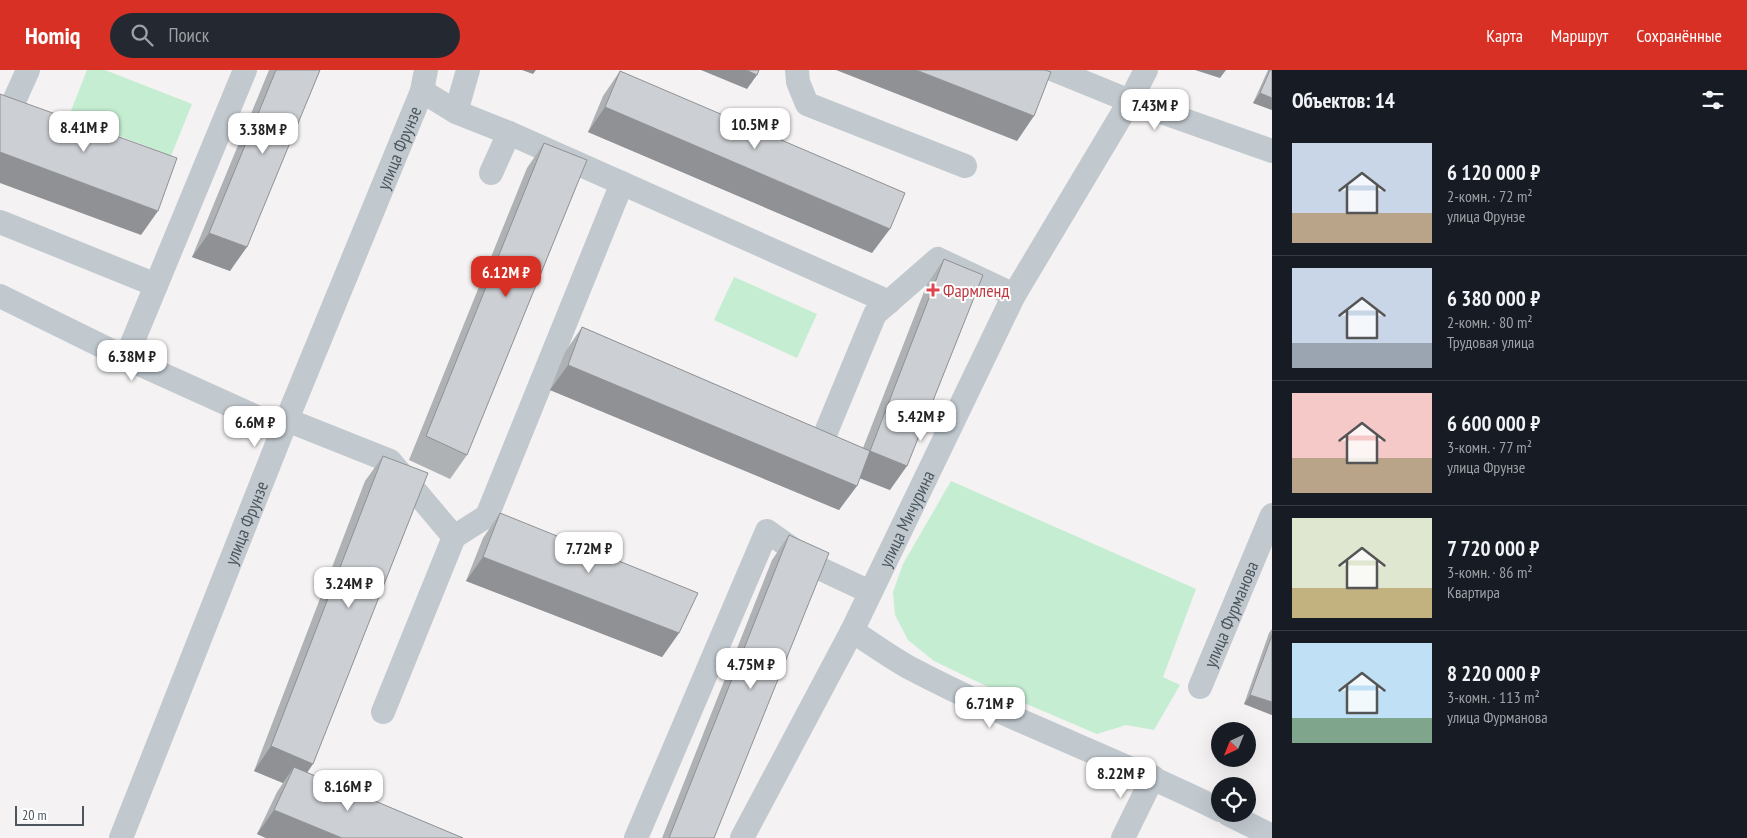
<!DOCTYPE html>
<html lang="ru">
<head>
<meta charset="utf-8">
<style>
  body { margin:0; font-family:"PT Sans Narrow",sans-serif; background:#242831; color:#f1f3f6; height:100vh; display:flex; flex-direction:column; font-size:19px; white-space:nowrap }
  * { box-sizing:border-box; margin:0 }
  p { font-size:16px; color:#9ea1a6 }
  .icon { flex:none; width:28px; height:28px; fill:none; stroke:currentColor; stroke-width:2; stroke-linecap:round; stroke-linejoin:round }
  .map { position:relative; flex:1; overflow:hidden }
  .details { display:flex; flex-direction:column; background:#171b24; width:475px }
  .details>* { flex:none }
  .needle { width:32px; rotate:223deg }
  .buttons { position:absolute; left:1211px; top:652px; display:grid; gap:10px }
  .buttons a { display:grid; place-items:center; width:45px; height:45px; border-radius:50%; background:#171b24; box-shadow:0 5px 20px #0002; font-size:25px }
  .scale { position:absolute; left:15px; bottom:12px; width:69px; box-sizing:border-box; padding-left:5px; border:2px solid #4b565e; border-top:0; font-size:14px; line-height:18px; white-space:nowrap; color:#4b565e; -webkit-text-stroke:4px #fff; paint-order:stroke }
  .price { position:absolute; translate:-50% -42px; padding:0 11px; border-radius:10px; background:#fff; color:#222; font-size:16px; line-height:32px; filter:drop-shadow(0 1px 2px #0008) }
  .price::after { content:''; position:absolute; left:50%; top:30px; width:15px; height:11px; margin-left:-8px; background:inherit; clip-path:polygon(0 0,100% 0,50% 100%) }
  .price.current { background:#d93025; color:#fff }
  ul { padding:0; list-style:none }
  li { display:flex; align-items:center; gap:15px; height:125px; padding:0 20px }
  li+li { border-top:1px solid #363941 }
  li span { display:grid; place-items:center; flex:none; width:140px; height:100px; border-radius:0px; color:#555 }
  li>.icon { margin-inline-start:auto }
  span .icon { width:60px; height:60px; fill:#fffc; stroke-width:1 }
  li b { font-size:21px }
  h2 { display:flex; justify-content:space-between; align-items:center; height:60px; padding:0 20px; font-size:21px }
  header { display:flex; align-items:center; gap:30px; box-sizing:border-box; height:70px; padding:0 25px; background:#d93025; color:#fff }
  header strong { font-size:24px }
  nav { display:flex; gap:28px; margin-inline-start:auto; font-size:18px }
  .search { width:350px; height:45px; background:#242831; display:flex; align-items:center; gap:12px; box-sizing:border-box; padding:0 18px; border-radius:28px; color:#9ea1a6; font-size:19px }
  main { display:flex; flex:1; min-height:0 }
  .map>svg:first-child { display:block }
  .green { fill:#c5edd2 }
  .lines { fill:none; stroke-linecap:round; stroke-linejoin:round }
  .minor { stroke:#c1c9cf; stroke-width:24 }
  .wall { fill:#afb2b5 }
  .shaded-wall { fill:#8f9194 }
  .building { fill:#cccfd3; stroke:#8f9194 }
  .health-dot { fill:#e0444e; stroke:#fff; stroke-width:2 }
  .labels { text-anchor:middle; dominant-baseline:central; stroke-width:4; stroke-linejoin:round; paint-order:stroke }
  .street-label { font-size:18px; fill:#4b565e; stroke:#fff }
  .health-label { font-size:18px; fill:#be3a42; stroke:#fff; text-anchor:start }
</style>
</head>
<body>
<header>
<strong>Homiq</strong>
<div class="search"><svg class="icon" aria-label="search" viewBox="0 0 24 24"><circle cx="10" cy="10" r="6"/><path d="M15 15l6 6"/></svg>Поиск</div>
<nav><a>Карта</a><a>Маршрут</a><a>Сохранённые</a></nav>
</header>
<main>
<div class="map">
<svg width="1272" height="768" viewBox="0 0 1272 768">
  <rect width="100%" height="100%" fill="#f4f2f2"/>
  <!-- green -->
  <path class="green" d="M 87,0 L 105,0 L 192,34 L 171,86 L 69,46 Z
    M 734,207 L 817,244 L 797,288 L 714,250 Z
    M 951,411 L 1196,519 L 1163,607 L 1180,615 L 1154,660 L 1126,655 L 1097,664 L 1001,623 L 934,591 L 908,570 L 895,545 L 893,522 L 903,494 Z"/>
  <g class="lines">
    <!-- minor -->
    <g class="minor">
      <path d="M 797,0 L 798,12 L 807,34 L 965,96"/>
      <path d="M 1054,0 L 1130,31 L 1272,81"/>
      <path d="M 422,21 L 456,42 L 509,63 L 889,232"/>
      <path d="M 10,40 L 28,0"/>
      <path d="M 456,42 L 468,0"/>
      <path d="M 491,103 L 509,63"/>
      <path d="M 0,152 L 156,215"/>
      <path d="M 0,226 L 126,288 L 283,359"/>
      <path d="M 126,288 L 245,0"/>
      <path d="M 287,350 L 390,391 L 454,467"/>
      <path d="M 826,362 L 875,244 L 938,189 L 1014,225"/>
      <path d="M 852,561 C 871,573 890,587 910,598 C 1010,651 1118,689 1220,740"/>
      <path id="s1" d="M 1200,617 L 1272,445"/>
      <path d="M 383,642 L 454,467 L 487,446 L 622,113"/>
      <path d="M 1228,744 L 1272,766"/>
      <path id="s2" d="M 121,768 L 283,359 L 422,21 L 426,0"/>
      <path d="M 636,768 L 767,461 L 821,499 L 870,522"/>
      <path id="s3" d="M 742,768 L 852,561 L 1014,225 L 1130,31 L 1146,0"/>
      <path d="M 1123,768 L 1153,707"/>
    </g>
  </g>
  <!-- wall -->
  <path class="wall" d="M 269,0 L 320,0 L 230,201 L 192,187 Z
    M 1268,0 L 1272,0 L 1272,40 L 1253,33 Z
    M 620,1 L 872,183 L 588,62 L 603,26 Z
    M 544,73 L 467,385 L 450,409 L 409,390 L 527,98 Z
    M 944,189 L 890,420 L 859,408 L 839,440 L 550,320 L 565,282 L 582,257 L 863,378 L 927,214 Z
    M 383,386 L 307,703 L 463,768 L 266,768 L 257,764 L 277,722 L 283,713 L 254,701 L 365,411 Z
    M 500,443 L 679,563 L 662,587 L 466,511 L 483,468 Z
    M 789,465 L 714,768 L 662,768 L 772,490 Z
    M 1272,559 L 1272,645 L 1244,634 L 1269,563 Z"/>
  <!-- shaded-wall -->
  <path class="shaded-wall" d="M 522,0 L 536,0 L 533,4 Z
    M 701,0 L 746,0 L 757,5 L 747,19 Z
    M 836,0 L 916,0 L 1034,46 L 1017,71 Z
    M 1195,0 L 1226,0 L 1220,8 Z
    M 1260,23 L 1272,28 L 1272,40 L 1253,33 Z
    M 605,37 L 890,159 L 872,183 L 588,62 Z
    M 0,82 L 158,141 L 141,165 L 0,113 Z
    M 209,163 L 247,177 L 230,201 L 192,187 Z
    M 568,295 L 857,416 L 839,440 L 550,320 Z
    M 870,381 L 907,396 L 890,420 L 852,405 Z
    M 483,487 L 679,563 L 662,587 L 466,511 Z
    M 1250,625 L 1272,632 L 1272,645 L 1244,634 Z
    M 271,676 L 313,694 L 296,719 L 294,697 L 283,713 L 254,701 Z
    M 274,740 L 342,768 L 266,768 L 257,764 Z"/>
  <!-- building -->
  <path class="building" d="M 276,0 L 320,0 L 247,177 L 209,163 Z
    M 746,0 L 759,0 L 757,5 Z
    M 916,0 L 1045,0 L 1051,2 L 1034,46 Z
    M 1270,0 L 1272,0 L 1272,28 L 1260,23 Z
    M 620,1 L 905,123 L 890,159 L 605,37 Z
    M 0,24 L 177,88 L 158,141 L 0,82 Z
    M 544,73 L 587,90 L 467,385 L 426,366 Z
    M 944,189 L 983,205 L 907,396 L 870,381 L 857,416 L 568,295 L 582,257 L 870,381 Z
    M 383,386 L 428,403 L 313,694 L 271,676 Z
    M 500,443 L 698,523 L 679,563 L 483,487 Z
    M 789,465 L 829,483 L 714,768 L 669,768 Z
    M 1272,565 L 1272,632 L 1250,625 Z
    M 294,697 L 463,768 L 342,768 L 274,740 Z"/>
  <!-- markers -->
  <path class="health-dot" d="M930.5 212.5h5v5h5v5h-5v5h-5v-5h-5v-5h5z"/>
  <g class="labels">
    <!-- street labels -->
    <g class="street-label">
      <text stroke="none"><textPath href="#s2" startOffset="744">улица Фрунзе</textPath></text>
      <text stroke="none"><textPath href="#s3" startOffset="359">улица Мичурина</textPath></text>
      <text stroke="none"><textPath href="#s2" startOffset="339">улица Фрунзе</textPath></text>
      <text stroke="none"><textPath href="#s1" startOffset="79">улица Фурманова</textPath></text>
    </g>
    <!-- health labels -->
    <g class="health-label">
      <text x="943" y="220">Фармленд</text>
    </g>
  </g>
</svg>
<div class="buttons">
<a><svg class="needle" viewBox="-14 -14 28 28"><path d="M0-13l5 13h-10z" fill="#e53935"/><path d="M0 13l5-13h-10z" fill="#9ea1a6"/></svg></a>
<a><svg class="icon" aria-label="locate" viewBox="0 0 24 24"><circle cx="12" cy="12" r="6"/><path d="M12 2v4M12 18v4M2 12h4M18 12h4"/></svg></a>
</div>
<div class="scale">20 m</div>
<b class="price" style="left:1155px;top:61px">7.43M ₽</b>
<b class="price" style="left:755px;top:80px">10.5M ₽</b>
<b class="price" style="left:84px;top:83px">8.41M ₽</b>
<b class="price" style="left:263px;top:85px">3.38M ₽</b>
<b class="price current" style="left:506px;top:228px">6.12M ₽</b>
<b class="price" style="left:132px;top:312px">6.38M ₽</b>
<b class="price" style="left:921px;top:372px">5.42M ₽</b>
<b class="price" style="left:255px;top:378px">6.6M ₽</b>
<b class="price" style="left:589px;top:504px">7.72M ₽</b>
<b class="price" style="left:349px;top:539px">3.24M ₽</b>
<b class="price" style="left:751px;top:620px">4.75M ₽</b>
<b class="price" style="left:990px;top:659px">6.71M ₽</b>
<b class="price" style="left:1121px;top:729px">8.22M ₽</b>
<b class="price" style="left:348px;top:742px">8.16M ₽</b>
</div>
<section class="details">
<h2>Объектов: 14<svg class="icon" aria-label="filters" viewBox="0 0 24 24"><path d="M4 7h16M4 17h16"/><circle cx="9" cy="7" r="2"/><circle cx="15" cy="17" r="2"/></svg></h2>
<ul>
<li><span style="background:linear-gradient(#c9d6e8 70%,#b9a48a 0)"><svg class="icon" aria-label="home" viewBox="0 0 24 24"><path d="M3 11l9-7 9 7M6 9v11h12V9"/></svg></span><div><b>6 120 000 ₽</b><p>2-комн. · 72 m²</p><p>улица Фрунзе</p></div></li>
<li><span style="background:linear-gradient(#c9d6e8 75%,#9aa5b1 0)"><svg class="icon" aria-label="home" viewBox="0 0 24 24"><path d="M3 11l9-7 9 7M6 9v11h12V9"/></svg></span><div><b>6 380 000 ₽</b><p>2-комн. · 80 m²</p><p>Трудовая улица</p></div></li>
<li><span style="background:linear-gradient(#f6c9c9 65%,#b9a48a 0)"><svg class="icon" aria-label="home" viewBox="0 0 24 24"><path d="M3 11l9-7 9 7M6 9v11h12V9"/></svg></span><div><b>6 600 000 ₽</b><p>3-комн. · 77 m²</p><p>улица Фрунзе</p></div></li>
<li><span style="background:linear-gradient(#dfe7d0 70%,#c2b280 0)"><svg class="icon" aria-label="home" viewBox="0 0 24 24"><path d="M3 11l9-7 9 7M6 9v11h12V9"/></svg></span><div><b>7 720 000 ₽</b><p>3-комн. · 86 m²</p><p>Квартира</p></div></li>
<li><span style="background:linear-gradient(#bfe0f5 75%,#7fa58c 0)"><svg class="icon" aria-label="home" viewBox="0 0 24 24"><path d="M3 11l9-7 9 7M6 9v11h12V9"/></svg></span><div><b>8 220 000 ₽</b><p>3-комн. · 113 m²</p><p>улица Фурманова</p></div></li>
</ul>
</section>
</main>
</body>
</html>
